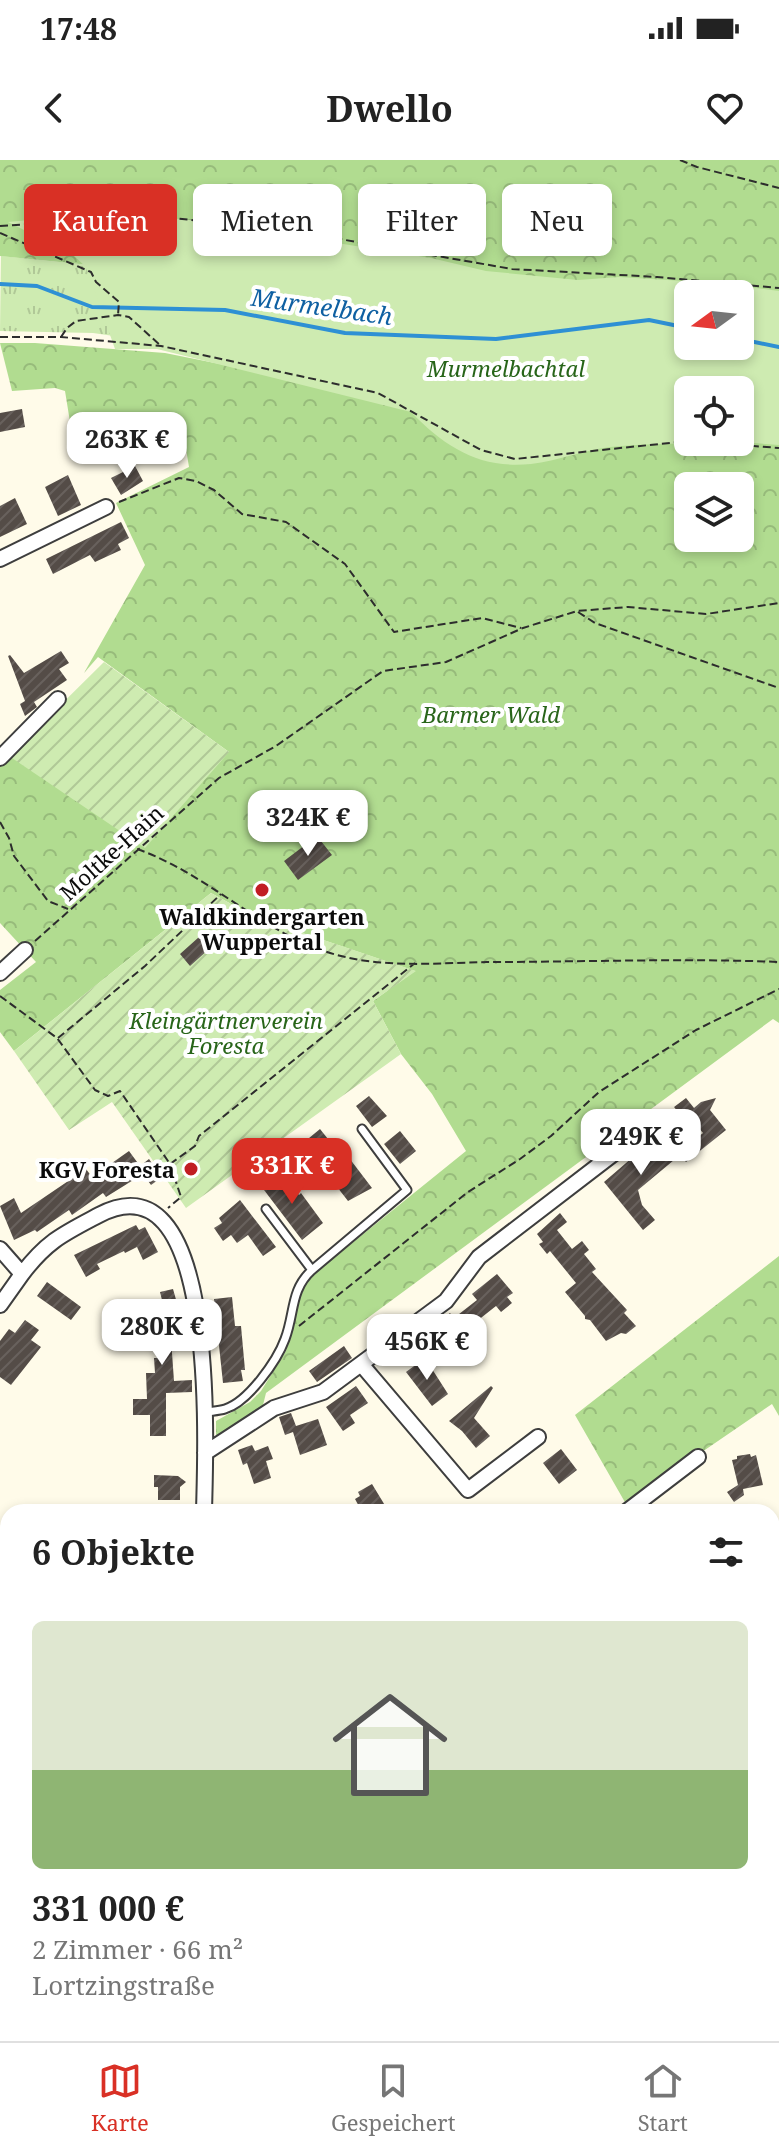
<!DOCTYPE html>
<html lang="de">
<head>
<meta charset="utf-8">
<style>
  body { margin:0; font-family:"Noto Serif",serif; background:#f6f6f6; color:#222; height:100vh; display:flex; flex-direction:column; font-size:30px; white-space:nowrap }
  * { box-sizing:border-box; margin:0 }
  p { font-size:26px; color:#767676 }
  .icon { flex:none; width:44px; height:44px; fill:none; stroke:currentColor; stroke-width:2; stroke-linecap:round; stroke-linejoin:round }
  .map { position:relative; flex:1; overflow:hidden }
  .details { position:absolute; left:0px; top:1344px; width:780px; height:538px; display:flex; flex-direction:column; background:#fff; border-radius:24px 24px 0 0; box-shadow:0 4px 12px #0003 }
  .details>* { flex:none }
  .top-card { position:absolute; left:24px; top:24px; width:732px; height:72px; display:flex; gap:16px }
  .needle { width:52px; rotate:255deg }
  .buttons { position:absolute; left:674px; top:120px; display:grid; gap:16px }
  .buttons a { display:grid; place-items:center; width:80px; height:80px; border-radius:12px; background:#fff; box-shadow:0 4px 12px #0003; font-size:40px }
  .price { position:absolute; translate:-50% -68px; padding:0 18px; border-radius:16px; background:#fff; color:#222; font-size:26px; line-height:52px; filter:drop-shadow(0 2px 4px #0008) }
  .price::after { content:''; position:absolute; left:50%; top:48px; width:24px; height:18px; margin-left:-12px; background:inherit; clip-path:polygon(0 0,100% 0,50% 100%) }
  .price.current { background:#d93025; color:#fff }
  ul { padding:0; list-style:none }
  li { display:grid; align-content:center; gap:16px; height:424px; padding:0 32px }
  li span { display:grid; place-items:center; height:248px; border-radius:12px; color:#555 }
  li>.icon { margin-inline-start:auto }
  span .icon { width:144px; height:144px; fill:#fffc; stroke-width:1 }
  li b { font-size:34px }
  h2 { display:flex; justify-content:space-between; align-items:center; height:96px; padding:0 32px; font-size:34px }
  .tag { padding:0 28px; border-radius:12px; background:#fff; box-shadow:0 4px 12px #0003; font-size:28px; line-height:72px }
  .tag.current { background:#d93025; color:#fff }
  .status { display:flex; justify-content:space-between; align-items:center; height:56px; padding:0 40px; background:#fff; direction:ltr }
  .status svg { height:22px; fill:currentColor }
  header { display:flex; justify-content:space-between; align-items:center; height:104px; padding:0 32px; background:#fff; font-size:36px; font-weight:700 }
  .dock { display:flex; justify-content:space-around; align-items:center; height:112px; border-top:2px solid #e0e0e0; background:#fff; font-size:22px; color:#767676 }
  .dock a { display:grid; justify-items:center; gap:4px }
  .dock .current { color:#d93025 }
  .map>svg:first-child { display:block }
  .grass { fill:url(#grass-tufts) }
  .forest { fill:url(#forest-crowns); fill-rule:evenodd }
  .park { fill:#ceebb1; fill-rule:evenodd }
  .garden { fill:url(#garden-furrows) }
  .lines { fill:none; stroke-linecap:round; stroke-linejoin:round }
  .stream { stroke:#2e90d4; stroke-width:4 }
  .building { fill:url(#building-hatch) }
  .service-casing { stroke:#3e3e3e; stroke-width:11 }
  .minor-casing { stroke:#3e3e3e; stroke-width:18 }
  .tertiary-casing { stroke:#3e3e3e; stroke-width:20 }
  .path { stroke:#2d2d2d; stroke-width:2; stroke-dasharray:8 4; stroke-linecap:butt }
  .service { stroke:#fff; stroke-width:7 }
  .minor { stroke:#fff; stroke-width:14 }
  .tertiary { stroke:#fff; stroke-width:16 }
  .poi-dot { fill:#c11d23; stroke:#fff; stroke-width:3 }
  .labels { text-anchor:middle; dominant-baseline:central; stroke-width:8; stroke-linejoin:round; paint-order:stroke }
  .park-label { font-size:22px; font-style:italic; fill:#286519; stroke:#fff }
  .street-label { font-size:22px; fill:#0b0b0b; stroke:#fff }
  .poi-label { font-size:22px; font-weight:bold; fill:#0b0b0b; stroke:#fff }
  .water-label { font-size:24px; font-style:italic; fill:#0f60a2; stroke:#fff }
</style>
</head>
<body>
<div class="status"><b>17:48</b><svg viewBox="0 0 49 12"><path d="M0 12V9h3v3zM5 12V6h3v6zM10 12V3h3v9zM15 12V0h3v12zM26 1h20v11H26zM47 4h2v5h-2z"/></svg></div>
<header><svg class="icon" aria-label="back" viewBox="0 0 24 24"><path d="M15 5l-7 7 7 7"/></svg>Dwello<svg class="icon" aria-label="heart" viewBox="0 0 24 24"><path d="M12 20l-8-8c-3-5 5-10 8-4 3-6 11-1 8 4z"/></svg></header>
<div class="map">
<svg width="779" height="1881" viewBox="0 0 779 1881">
  <defs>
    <pattern id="grass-tufts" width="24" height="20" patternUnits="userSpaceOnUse" patternTransform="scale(2)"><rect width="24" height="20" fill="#ceebb1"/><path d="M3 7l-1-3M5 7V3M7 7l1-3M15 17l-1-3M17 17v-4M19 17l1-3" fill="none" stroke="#b0c897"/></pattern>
    <pattern id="forest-crowns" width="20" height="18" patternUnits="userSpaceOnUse" patternTransform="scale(2)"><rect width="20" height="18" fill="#b1dc90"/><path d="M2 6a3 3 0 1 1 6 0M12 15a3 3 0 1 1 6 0" fill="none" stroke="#97bb7b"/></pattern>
    <pattern id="garden-furrows" width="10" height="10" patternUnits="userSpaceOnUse" patternTransform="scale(2)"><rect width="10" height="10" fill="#ceebb1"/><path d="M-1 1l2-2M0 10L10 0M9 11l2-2" fill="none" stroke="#b0c897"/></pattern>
    <pattern id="building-hatch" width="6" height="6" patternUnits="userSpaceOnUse" patternTransform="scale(2)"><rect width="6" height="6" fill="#544c47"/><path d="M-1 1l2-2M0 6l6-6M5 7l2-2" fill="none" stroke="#68615d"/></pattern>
  </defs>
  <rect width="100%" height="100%" fill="#fffbe9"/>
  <!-- grass -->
  <path class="grass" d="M 1,96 L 99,106 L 162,183 L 93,173 L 0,171 Z"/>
  <!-- forest -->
  <path class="forest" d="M 0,0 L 779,0 L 779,863 L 773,859 L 266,1233 L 262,1249 L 216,1280 L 216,1261 L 250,1242 L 261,1231 L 286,1191 L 300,1135 L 310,1117 L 466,991 L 432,934 L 401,894 L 373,841 L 415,811 L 255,757 L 211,733 L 14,891 L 0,872 L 0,830 L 36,802 L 0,763 L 0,606 L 9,596 L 229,592 L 98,497 L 84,513 L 145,405 L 116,343 L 189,307 L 185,283 L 120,287 L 76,299 L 65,231 L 55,228 L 12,231 L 0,183 L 35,183 L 165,193 L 230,206 L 99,106 L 0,96 ZM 688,134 L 740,134 L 740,186 L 688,186 ZM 688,230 L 740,230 L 740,282 L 688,282 ZM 688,326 L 740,326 L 740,378 L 688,378 Z
    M 779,1096 L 779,1256 L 772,1244 L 626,1344 L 575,1255 Z
    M 779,1681 L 779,1881 L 526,1881 L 523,1874 L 772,1874 L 772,1686 Z"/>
  <!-- park -->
  <path class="park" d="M 83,55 L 134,55 L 200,61 L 431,98 L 486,111 L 578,120 L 619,117 L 716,123 L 779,131 L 779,285 L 740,282 L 740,230 L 688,230 L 688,282 L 728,282 C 689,284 650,283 610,287 C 584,290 558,301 531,304 C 480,309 446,288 411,252 L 157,189 L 115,189 L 86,107 L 72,94 L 8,62 ZM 688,134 L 740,134 L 740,186 L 688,186 Z"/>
  <!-- garden -->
  <path class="garden" d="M 104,502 L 229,592 L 145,688 L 9,596 Z
    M 211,733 L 255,757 L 416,811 L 373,841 L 401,894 L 186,1048 L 112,942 L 69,970 L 14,891 Z"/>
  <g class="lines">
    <!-- stream -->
    <path class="stream" d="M 0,124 L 37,126 L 92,147 L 225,150 L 345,173 L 496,179 L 649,160 L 688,168
      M 740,179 L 779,187"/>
  </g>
  <!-- building -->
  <path class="building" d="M 22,249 L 25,267 L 0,272 L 0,253 Z
    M 135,306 L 143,321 L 121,335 L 111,318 Z
    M 68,315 L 81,345 L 58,356 L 45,327 Z
    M 15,338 L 27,364 L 0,377 L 0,346 Z
    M 121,362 L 129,378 L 118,384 L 121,390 L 95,402 L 90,395 L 53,414 L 46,399 Z
    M 61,491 L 69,503 L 59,509 L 67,520 L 34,542 L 37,547 L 25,556 L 20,544 L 25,541 L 8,496 L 10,495 L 24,513 Z
    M 317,676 L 332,695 L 298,720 L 284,701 Z
    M 199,777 L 209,789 L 190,806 L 180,794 Z
    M 369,936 L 387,956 L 372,967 L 356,946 Z
    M 686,938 L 694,948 L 701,942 L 716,938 L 710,950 L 726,970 L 686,1002 L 678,993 L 703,973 L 687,954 L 683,958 L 674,947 Z
    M 320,969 L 336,989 L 340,986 L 372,1028 L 348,1041 L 334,1023 L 341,1018 L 323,994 L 316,999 L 303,983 Z
    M 400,971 L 416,991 L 400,1004 L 384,984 Z
    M 662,972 L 680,995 L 638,1030 L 642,1045 L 655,1060 L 643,1070 L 604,1022 Z
    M 129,991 L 140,1006 L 149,999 L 162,1017 L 151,1025 L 143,1014 L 106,1037 L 103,1033 L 72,1055 L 69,1050 L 37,1072 L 35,1070 L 14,1080 L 0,1046 L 14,1038 L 21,1053 L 86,1009 L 92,1017 Z
    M 280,1011 L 299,1035 L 301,1033 L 323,1063 L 302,1080 L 261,1026 Z
    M 240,1040 L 276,1087 L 263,1096 L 248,1075 L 237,1083 L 231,1075 L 223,1081 L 214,1068 L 222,1063 L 219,1058 Z
    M 560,1053 L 567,1062 L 557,1070 L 572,1089 L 582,1081 L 589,1090 L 584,1094 L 596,1109 L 592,1112 L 627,1150 L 624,1153 L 636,1166 L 626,1174 L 621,1173 L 606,1181 L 590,1160 L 585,1159 L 585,1156 L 565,1132 L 576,1123 L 550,1091 L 547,1094 L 539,1084 L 543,1082 L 537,1074 Z
    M 136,1065 L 139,1070 L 145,1067 L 158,1092 L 143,1100 L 137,1087 L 125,1093 L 124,1091 L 97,1104 L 100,1109 L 86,1117 L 74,1095 Z
    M 497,1114 L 513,1133 L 507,1137 L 512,1143 L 501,1152 L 496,1146 L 477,1161 L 481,1166 L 452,1189 L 434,1166 L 450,1153 L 454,1158 L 477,1140 L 472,1134 Z
    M 47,1122 L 81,1147 L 71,1160 L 37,1136 Z
    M 173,1129 L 177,1143 L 173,1144 L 181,1177 L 171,1179 L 174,1221 L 192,1220 L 192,1232 L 166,1233 L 166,1276 L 150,1276 L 150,1255 L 133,1255 L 133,1239 L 147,1239 L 146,1213 L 155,1213 L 154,1198 L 162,1198 L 147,1147 L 163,1144 L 160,1132 Z
    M 232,1137 L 235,1166 L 241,1166 L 245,1210 L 241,1210 L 243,1221 L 223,1223 L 214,1139 Z
    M 25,1160 L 39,1170 L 31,1180 L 41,1187 L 11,1225 L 0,1217 L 0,1181 L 9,1169 L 15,1173 Z
    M 344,1186 L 352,1198 L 317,1222 L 309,1211 Z
    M 425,1198 L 448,1234 L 432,1246 L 406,1212 Z
    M 356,1226 L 368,1243 L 350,1255 L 355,1263 L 343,1271 L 326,1247 Z
    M 491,1226 L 493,1228 L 474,1258 L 490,1276 L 476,1288 L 462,1271 L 449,1261 Z
    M 291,1253 L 296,1266 L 318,1259 L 327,1285 L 300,1295 L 293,1272 L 285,1275 L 279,1257 Z
    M 252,1285 L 255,1291 L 268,1286 L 273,1299 L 266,1301 L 271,1318 L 254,1324 L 247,1303 L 243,1305 L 238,1290 Z
    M 561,1289 L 577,1310 L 559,1324 L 543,1303 Z
    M 750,1294 L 751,1297 L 756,1295 L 763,1325 L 743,1329 L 744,1335 L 734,1342 L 727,1332 L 738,1325 L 732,1300 L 737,1299 L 737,1296 Z
    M 154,1315 L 178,1316 L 186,1322 L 180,1327 L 180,1340 L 158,1340 L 158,1327 L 154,1327 Z
    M 372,1324 L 389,1352 L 362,1352 L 355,1339 L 360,1336 L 358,1332 Z"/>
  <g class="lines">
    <!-- service casing -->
    <g class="service-casing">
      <path id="service" d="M 312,1110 L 407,1030 L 362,969
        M 206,1252 C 212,1251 219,1251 225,1249 C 248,1242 277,1201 285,1179 C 295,1153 290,1130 312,1110 L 266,1049"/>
    </g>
    <!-- minor casing -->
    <g class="minor-casing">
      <path id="minor" d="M 0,399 L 106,347
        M 0,598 L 58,539
        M 0,813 L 25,790
        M 0,1089 L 22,1114 C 47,1081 63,1074 99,1055 C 221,990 205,1296 204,1352
        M 0,1145 L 22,1114
        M 361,1204 L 468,1330 L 538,1277
        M 205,1293 L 274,1248 L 323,1232 L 446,1141 L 479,1097 L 651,965
        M 626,1352 L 698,1297
        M 772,1533 L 779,1527
        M 517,1874 L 521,1881"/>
    </g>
    <!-- tertiary casing -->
    <g class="tertiary-casing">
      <path id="tertiary" d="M 0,1438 L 8,1446
        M 570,1874 L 579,1881"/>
    </g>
    <!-- path -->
    <path class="path" d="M 680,0 L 697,7 L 779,28
      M 0,66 L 157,56 L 311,74 L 512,109 L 657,117 L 779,128
      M 0,73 L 91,112 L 96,122 L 119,142 L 118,155
      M 0,177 L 61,177 L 161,186 L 378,233 L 481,290 L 515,299 L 688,281
      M 61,177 L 67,168 L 76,161 L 118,155 L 129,157 L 160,185
      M 703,282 L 779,288
      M 119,342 L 179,318 L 196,321 L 214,330 L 242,354 L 286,362 L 345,404 L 394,472 L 482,458 L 521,468
      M 578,452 L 595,463 L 779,528
      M 0,662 L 9,678 L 14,696 L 48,741 L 68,749
      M 137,689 C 211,715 265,777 341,796 C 387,808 440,803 487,802 C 584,802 682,798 779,802
      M 35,781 L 219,618 L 276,586 L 383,511 L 446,502 L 523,468 L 577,451 L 628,447 L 706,454 L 779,443
      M 0,836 L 57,878 L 95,930 L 108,936 L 120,931 L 170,1004 L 181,1037 L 168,1048
      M 58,878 L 145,806 L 221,734
      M 170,1004 L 195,986 L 199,976 L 415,803
      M 299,1166 L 468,1032 L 520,999 L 551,976 L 599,932 L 696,870 L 779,829
      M 772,1691 L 779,1686
      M 772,1781 L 779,1791
      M 613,1874 L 621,1881"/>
    <!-- service -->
    <use href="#service" class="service"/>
    <!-- minor -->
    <use href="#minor" class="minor"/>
    <!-- tertiary -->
    <use href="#tertiary" class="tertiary"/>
  </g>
  <!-- markers -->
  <g class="poi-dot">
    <circle cx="262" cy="730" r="8"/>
    <circle cx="191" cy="1009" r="8"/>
  </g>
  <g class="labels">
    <!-- park labels -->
    <g class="park-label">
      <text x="506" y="208">Murmelbachtal</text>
      <text x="491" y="554">Barmer Wald</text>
      <text x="226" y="860">Kleingärtnerverein<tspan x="226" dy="25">Foresta</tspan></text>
    </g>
    <!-- street labels -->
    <g class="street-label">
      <text transform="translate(111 692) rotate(-42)">Moltke-Hain</text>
    </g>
    <!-- poi labels -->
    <g class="poi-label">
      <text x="262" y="756">Waldkindergarten<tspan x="262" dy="25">Wuppertal</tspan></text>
      <text x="175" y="1009" text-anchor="end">KGV Foresta</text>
    </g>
    <!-- water labels -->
    <g class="water-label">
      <text transform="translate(322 146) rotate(8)">Murmelbach</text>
    </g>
  </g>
</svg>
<div class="buttons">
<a><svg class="needle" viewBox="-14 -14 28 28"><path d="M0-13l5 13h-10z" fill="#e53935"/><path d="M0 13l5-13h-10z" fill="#767676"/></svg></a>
<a><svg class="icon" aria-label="locate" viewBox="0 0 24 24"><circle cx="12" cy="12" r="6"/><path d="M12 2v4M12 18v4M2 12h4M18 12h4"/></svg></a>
<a><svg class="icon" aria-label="layers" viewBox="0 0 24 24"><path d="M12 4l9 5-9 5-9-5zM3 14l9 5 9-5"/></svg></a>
</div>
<b class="price" style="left:127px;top:320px">263K €</b>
<b class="price" style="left:308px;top:698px">324K €</b>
<b class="price" style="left:641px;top:1017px">249K €</b>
<b class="price current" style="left:292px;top:1046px">331K €</b>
<b class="price" style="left:162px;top:1207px">280K €</b>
<b class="price" style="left:427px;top:1222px">456K €</b>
<div class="top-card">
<a class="tag current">Kaufen</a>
<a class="tag">Mieten</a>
<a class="tag">Filter</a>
<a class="tag">Neu</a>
</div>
<section class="details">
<h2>6 Objekte<svg class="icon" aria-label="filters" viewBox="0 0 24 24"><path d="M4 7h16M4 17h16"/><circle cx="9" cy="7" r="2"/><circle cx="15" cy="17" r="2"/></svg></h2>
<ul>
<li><span style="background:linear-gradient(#dfe7d0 60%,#8fb573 0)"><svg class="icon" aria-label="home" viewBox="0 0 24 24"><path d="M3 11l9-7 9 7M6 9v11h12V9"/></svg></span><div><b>331 000 €</b><p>2 Zimmer · 66 m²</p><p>Lortzingstraße</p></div></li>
</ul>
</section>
</div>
<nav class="dock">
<a class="current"><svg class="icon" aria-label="map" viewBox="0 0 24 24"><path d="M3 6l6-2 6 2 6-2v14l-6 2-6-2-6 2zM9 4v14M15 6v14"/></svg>Karte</a>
<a><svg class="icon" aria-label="saved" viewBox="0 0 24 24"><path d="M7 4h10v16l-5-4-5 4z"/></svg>Gespeichert</a>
<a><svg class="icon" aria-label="home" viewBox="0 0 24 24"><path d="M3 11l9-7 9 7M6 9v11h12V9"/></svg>Start</a>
</nav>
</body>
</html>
